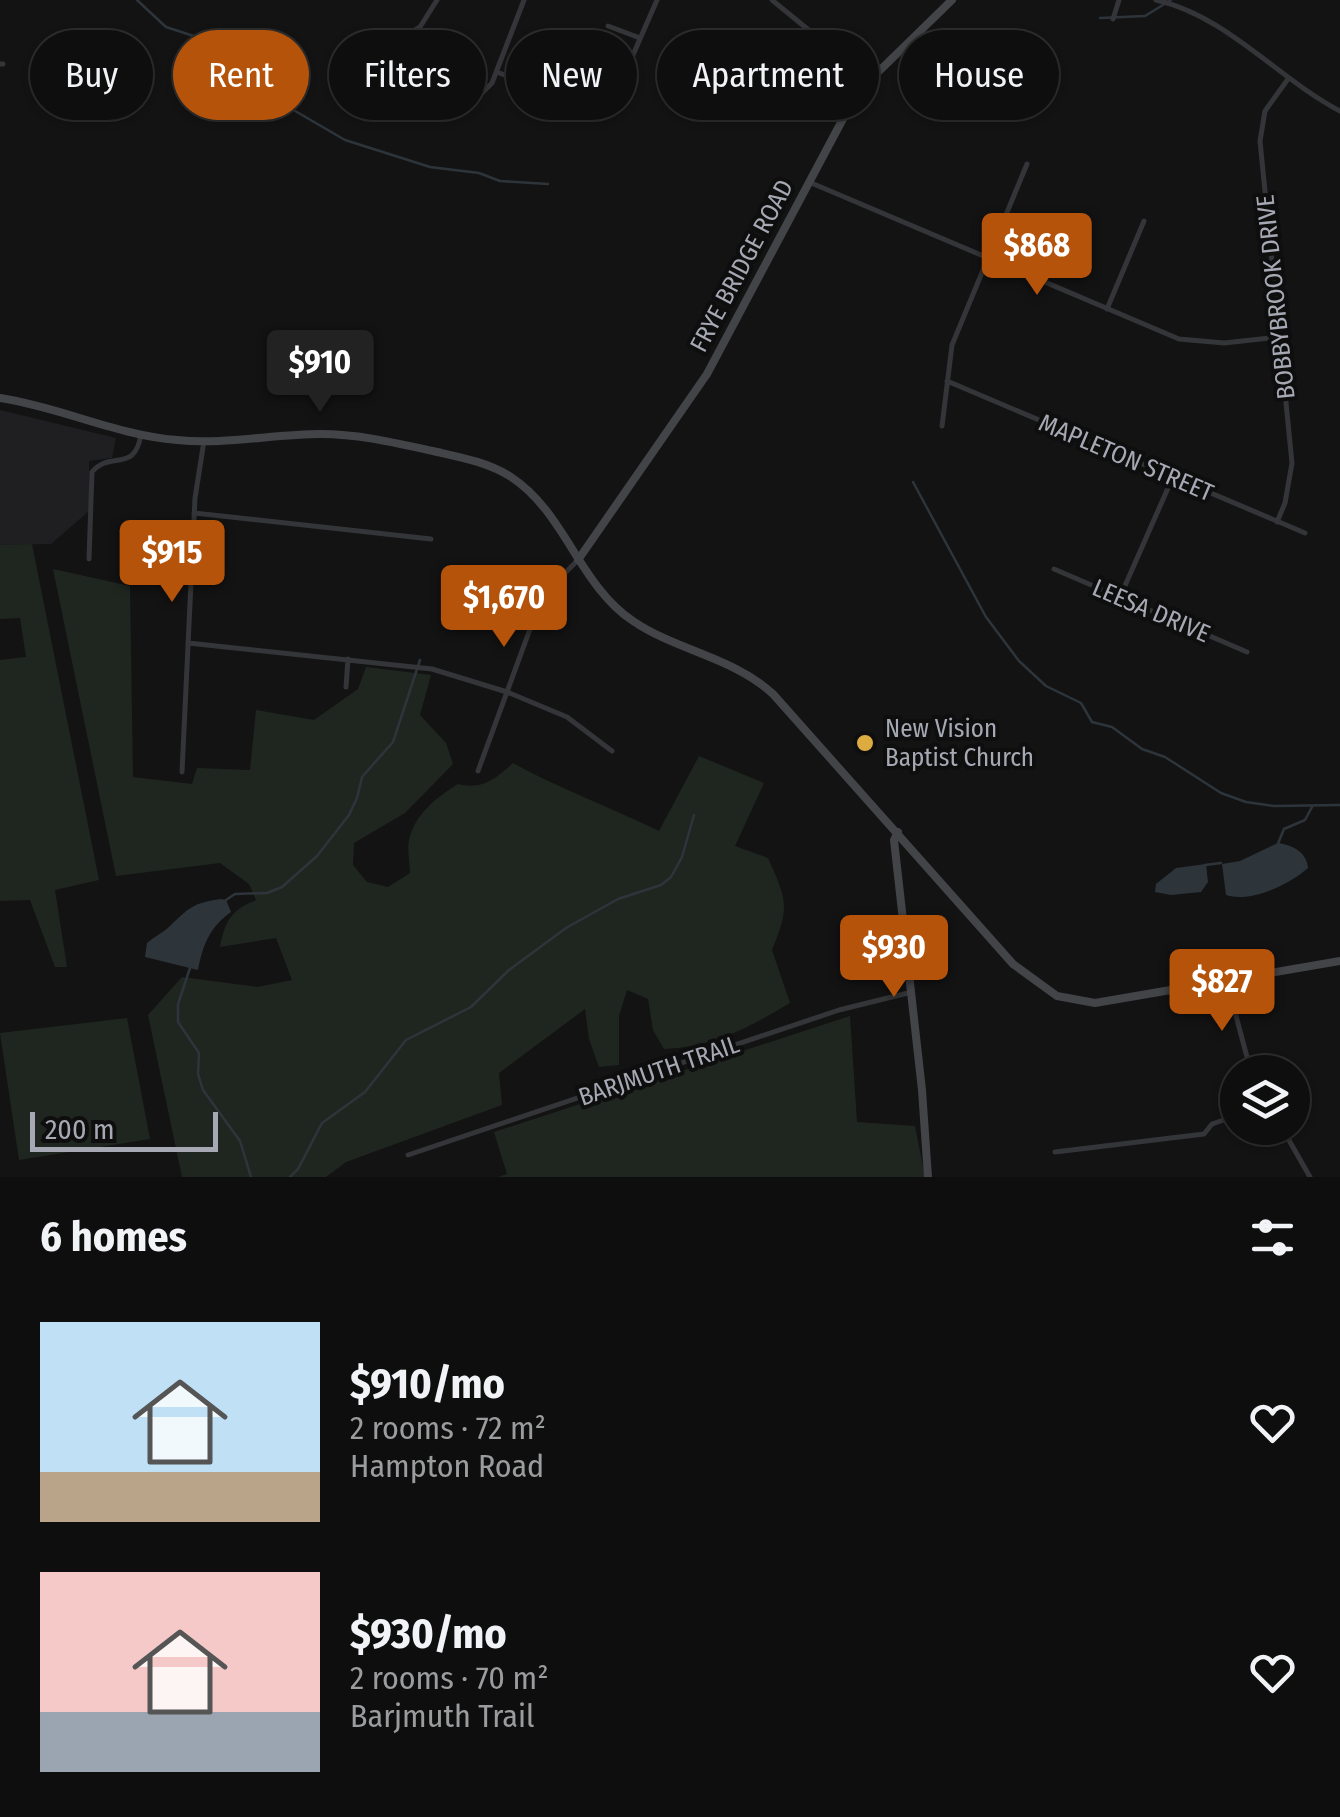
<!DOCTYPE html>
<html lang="en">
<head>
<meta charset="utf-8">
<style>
  body { margin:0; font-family:"Fira Sans Condensed",sans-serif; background:#1c1c1d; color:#f1f3f6; height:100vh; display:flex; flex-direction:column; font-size:38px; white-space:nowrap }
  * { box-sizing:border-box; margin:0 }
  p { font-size:32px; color:#9b9c9e }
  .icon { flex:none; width:55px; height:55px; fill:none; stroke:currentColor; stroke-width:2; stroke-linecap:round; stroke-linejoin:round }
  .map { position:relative; height:1177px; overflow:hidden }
  .details { display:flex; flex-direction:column; background:#0e0e0f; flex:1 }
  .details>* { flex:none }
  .guide { position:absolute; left:30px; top:30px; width:1280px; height:90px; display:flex; gap:20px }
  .fabs { position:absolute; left:1220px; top:1055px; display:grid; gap:20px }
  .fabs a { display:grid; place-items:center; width:90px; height:90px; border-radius:50%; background:#0e0e0f; box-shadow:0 2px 8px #0004,0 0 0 2px #2e2e2f; font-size:50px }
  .scale { position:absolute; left:30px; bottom:25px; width:188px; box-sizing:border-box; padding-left:10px; border:5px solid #a6a9b3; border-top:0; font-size:28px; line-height:35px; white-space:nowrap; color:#a6a9b3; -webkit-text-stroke:8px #0e0e0f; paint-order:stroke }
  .price { position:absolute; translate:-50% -85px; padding:0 22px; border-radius:10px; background:#b45309; color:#fff; font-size:32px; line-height:65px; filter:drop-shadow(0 2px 5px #0008) }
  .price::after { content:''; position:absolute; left:50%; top:60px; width:30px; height:22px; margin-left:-15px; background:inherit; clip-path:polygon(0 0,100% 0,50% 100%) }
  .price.active { background:#222; color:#fff }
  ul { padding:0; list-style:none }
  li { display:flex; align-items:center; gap:30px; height:250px; padding:0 40px }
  li span { display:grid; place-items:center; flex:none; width:280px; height:200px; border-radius:0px; color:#555 }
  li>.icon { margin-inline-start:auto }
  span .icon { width:120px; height:120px; fill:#fffc; stroke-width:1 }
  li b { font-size:42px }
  h2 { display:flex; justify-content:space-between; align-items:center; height:120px; padding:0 40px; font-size:42px }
  .chip { padding:0 35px; border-radius:45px; background:#0e0e0f; box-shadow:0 2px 8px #0004,0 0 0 2px #2e2e2f; font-size:35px; line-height:90px }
  .chip.active { background:#b45309; color:#fff }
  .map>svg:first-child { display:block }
  .built { fill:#1f1f21 }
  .green { fill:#1f2620 }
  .water { fill:#2d353b }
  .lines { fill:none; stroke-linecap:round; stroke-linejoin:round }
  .stream { stroke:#2d353b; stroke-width:2.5 }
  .street { stroke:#343538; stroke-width:5 }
  .secondary { stroke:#424448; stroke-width:8 }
  .poi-dot { fill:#ddac41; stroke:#0e0e0f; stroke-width:4 }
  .labels { text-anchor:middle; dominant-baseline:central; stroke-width:8; stroke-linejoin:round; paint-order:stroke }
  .street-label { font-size:25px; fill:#a6a9b3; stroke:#0e0e0f }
  .poi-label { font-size:25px; fill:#a6a9b3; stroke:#0e0e0f; text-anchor:start }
</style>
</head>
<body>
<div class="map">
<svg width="1340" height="1177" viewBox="0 0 1340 1177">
  <rect width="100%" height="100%" fill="#131314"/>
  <!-- built -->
  <path class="built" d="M 0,410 L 116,438 L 112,458 L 89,461 L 89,511 L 51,544 L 0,545 Z"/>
  <!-- green -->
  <path class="green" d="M 32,544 L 99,880 L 55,890 L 67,967 L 55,967 L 30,900 L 0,901 L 0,660 L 26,657 L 20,618 L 0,619 L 0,545 Z
    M 53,569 L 130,586 L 133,777 L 192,784 L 197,768 L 250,770 L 256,710 L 314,720 L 358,689 L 366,667 L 431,675 L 420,715 L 446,743 L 453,764 L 405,813 L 354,843 L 353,865 L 367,882 L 388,887 L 410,873 C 410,863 407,850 409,840 C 415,814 437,797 458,784 C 483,790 495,779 513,763 C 560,789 610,807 659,831 L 699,756 L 764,783 L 735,846 L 768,858 C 787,901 790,906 772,950 L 790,1003 C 748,1028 713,1047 664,1049 L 653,1030 L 648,999 L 627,990 L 619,1016 L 619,1065 L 599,1067 L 589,1039 L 585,1009 L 499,1073 L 502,1105 L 346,1162 L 326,1177 L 182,1177 L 148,1015 L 182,977 L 257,987 L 292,980 L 276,938 L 220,947 C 225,921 231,910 256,900 L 249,884 L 220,863 L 116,876 Z
    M 850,1016 L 857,1122 L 915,1126 L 925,1177 L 498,1177 L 507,1174 L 494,1132 Z
    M 127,1018 L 150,1139 L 19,1160 L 0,1033 Z"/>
  <!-- water -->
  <path class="water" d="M 1278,843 C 1292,845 1307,852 1308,868 C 1289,885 1250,903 1226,895 L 1222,864 L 1240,861 Z
    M 1206,864 L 1208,882 L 1201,892 L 1171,895 L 1155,892 L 1156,884 L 1176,868 Z
    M 221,899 L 226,900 L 231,912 C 210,927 203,944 198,970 L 145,957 L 147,943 C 154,937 162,933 169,927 C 189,908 192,903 221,899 Z"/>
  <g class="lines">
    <!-- stream -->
    <path class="stream" d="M 137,0 L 166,27 L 209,41 L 278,101 L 345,140 L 430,167 L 479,173 L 500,181 L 548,184
      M 1100,18 L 1145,16 L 1171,0
      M 913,482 L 986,617 L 1019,661 L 1046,686 L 1081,703 L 1092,722 L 1112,727 L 1142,749 L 1165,757 L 1221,793 L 1246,802 L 1274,806 L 1340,805
      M 1277,846 L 1284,829 L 1305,820 L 1312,807
      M 1205,865 L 1221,863
      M 226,900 L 235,894 L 267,893 L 282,887 L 317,856 L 349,815 L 357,798 L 362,777 L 393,742 L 420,660
      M 190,968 L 178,1004 L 178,1022 L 199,1053 L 198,1074 L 203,1090 L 240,1141 L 251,1177
      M 290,1177 L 298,1169 L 322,1123 L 365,1092 L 406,1040 L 471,1007 L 509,970 L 566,928 L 618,899 L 661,885 L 671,877 L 682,857 L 694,815"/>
    <!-- street -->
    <path class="street" d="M 772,0 L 870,80
      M 1156,0 C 1227,16 1277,78 1340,111
      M 1113,19 L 1119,0
      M 608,26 L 640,38
      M 368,59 L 420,27 L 437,0
      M 0,64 L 3,64
      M 626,71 L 657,0
      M 497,72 L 532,86
      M 479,96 L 492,83 L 524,0
      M 809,182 L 1179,339 L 1224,343 L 1279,337
      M 1107,309 L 1144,221
      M 947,381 L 1305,533
      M 942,426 L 952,345 L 1027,164
      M 194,513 L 431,539
      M 1277,522 L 1285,503 L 1292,463 L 1260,141 L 1265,111 L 1288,79
      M 89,559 L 92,472 C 110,450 135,474 141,434
      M 1054,569 L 1247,652
      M 1120,597 L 1172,479
      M 188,643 L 432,669 L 507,692 L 567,717 L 612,751
      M 346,687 L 348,659
      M 478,771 L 537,610 L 549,589 L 578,560
      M 182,772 L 195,498 L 204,441
      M 1227,982 L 1251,1072
      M 1282,1128 L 1310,1177
      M 1055,1152 L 1204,1134 L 1212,1124 L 1238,1115
      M 408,1155 L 839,1010 L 912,992"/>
    <!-- secondary -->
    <path class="secondary" d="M 0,398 C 60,407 116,435 177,440 C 224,445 273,434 321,434 C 359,434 396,443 433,451 C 459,457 488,462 511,477 C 565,512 579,585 633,621 C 677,651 733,657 773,694 L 1013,964 L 1057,996 L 1095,1003 L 1340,961
      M 578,560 L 707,374 L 845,115 L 870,80 L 952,0
      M 898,832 L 894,840 L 922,1090 L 928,1177"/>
  </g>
  <!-- markers -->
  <circle class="poi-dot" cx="865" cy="743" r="10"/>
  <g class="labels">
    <!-- street labels -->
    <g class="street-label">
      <text transform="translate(742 266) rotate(-62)">FRYE BRIDGE ROAD</text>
      <text transform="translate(1276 297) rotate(-96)">BOBBYBROOK DRIVE</text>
      <text transform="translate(1126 458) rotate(23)">MAPLETON STREET</text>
      <text transform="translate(1151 611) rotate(23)">LEESA DRIVE</text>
      <text transform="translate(659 1071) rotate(-19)">BARJMUTH TRAIL</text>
    </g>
    <!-- poi labels -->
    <g class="poi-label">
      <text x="885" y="729">New Vision<tspan x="885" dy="29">Baptist Church</tspan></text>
    </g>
  </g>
</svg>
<div class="fabs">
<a><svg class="icon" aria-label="layers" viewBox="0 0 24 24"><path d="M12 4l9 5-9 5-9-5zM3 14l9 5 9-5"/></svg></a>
</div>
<div class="scale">200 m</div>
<b class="price" style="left:1037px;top:298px">$868</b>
<b class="price active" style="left:320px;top:415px">$910</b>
<b class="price" style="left:172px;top:605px">$915</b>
<b class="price" style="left:504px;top:650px">$1,670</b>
<b class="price" style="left:894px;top:1000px">$930</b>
<b class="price" style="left:1222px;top:1034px">$827</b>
<div class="guide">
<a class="chip">Buy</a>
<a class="chip active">Rent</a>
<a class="chip">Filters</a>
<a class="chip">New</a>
<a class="chip">Apartment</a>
<a class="chip">House</a>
</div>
</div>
<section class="details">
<h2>6 homes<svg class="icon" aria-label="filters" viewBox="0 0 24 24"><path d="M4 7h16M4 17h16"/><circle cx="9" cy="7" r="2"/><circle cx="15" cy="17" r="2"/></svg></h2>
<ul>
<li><span style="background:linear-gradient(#bfe0f5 75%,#b9a48a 0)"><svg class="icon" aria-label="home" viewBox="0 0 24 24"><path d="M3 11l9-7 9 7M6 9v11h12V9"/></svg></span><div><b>$910/mo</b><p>2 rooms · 72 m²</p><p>Hampton Road</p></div><svg class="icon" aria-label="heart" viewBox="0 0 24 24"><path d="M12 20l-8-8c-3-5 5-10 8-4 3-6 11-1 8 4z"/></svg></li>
<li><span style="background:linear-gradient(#f6c9c9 70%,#9aa5b1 0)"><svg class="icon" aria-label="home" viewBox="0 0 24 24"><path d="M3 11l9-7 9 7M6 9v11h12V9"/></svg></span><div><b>$930/mo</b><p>2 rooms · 70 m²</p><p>Barjmuth Trail</p></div><svg class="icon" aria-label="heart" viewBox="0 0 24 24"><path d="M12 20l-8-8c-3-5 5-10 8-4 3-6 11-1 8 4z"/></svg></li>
</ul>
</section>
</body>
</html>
